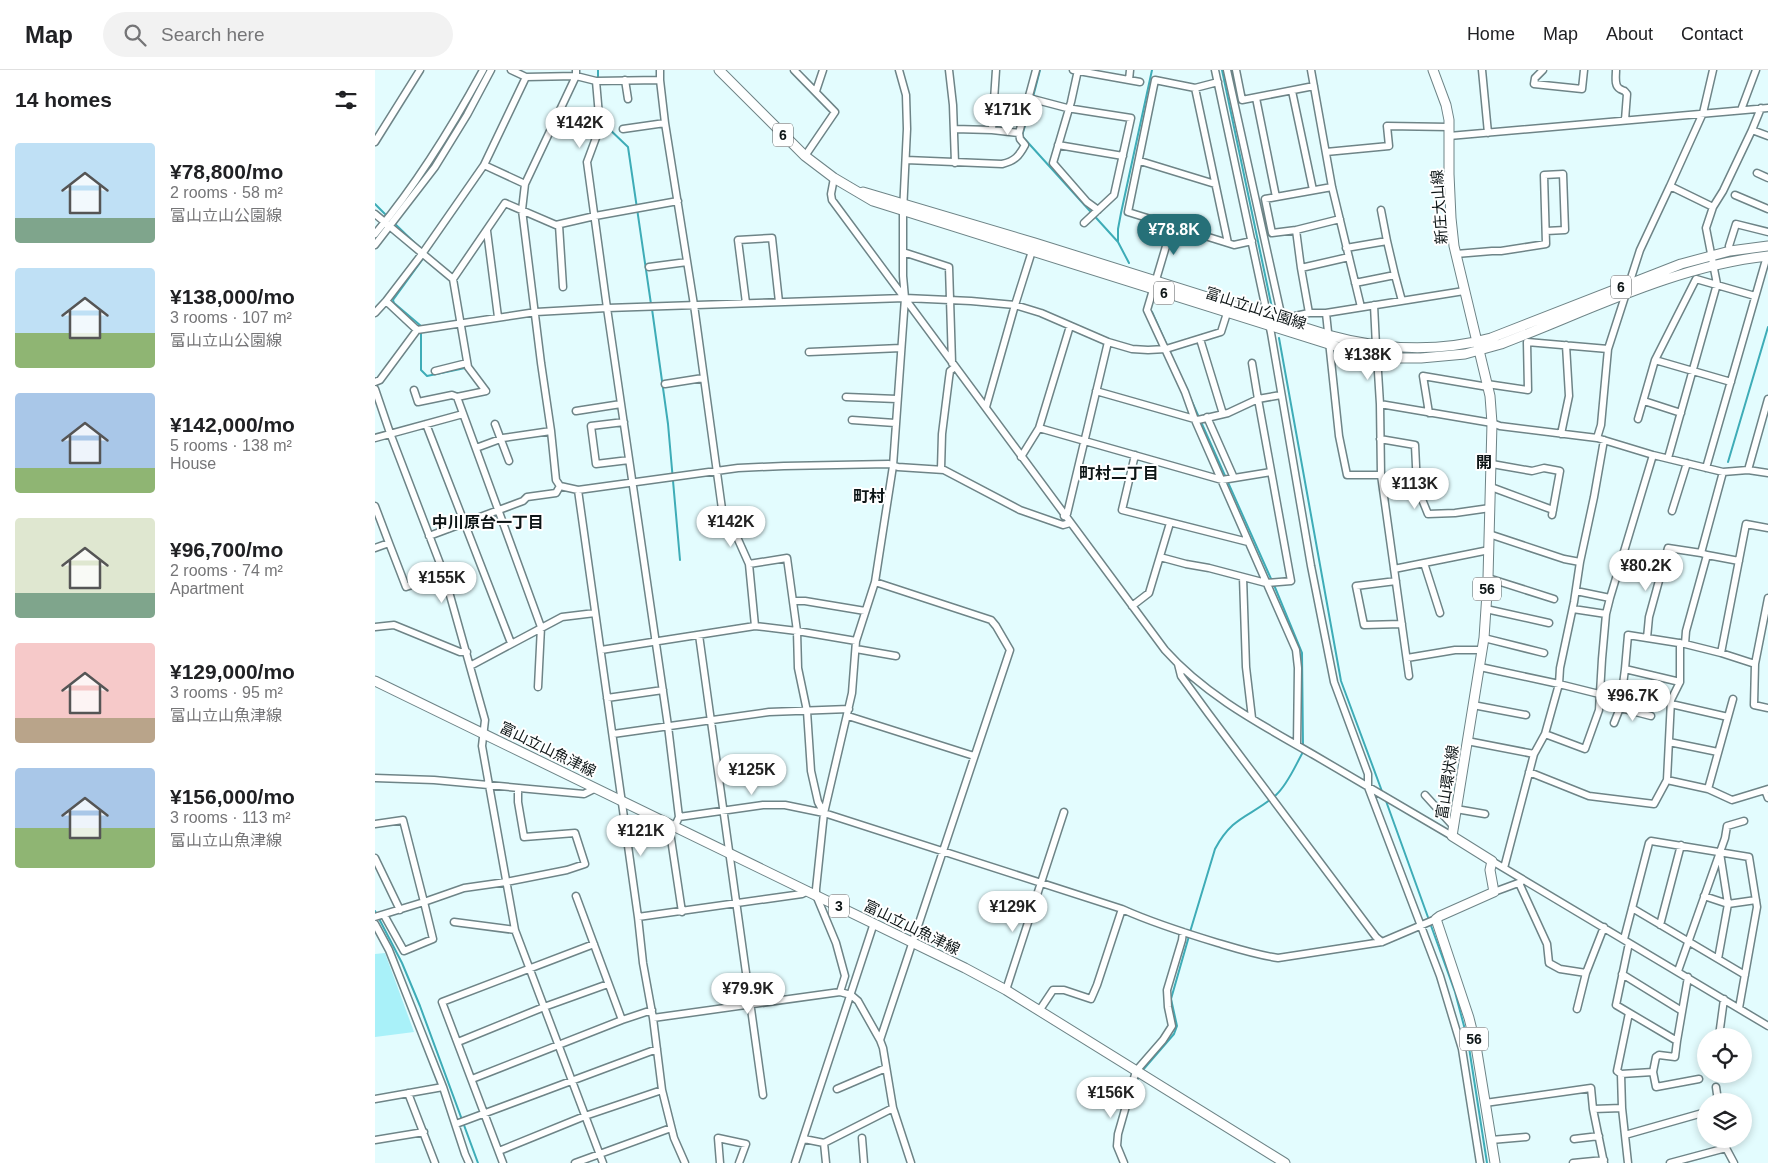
<!DOCTYPE html>
<html lang="en">
<head>
<meta charset="utf-8">
<style>
  body { margin:0; font-family:Helvetica,"Noto Sans JP",sans-serif; background:#f2f2f2; color:#202124; height:100vh; display:flex; flex-direction:column; font-size:19px; white-space:nowrap }
  * { box-sizing:border-box; margin:0 }
  p { font-size:16px; color:#757577 }
  .icon { flex:none; width:28px; height:28px; fill:none; stroke:currentColor; stroke-width:2; stroke-linecap:round; stroke-linejoin:round }
  .map { position:relative; flex:1; overflow:hidden }
  .side { display:flex; flex-direction:column; background:#fff; width:375px }
  .side>* { flex:none }
  .buttons { position:absolute; left:1322px; top:958px; display:grid; gap:10px }
  .buttons a { display:grid; place-items:center; width:55px; height:55px; border-radius:50%; background:#fff; box-shadow:0 2px 8px #0003; font-size:25px }
  .price { position:absolute; translate:-50% -42px; padding:0 11px; border-radius:18px; background:#fff; color:#222; font-size:16px; line-height:32px; filter:drop-shadow(0 1px 2px #0008) }
  .price::after { content:''; position:absolute; left:50%; top:30px; width:15px; height:11px; margin-left:-8px; background:inherit; clip-path:polygon(0 0,100% 0,50% 100%) }
  .price.active { background:#267078; color:#fff }
  ul { padding:0; list-style:none }
  li { display:flex; align-items:center; gap:15px; height:125px; padding:0 15px }
  li span { display:grid; place-items:center; flex:none; width:140px; height:100px; border-radius:5px; color:#555 }
  li>.icon { margin-inline-start:auto }
  span .icon { width:60px; height:60px; fill:#fffc; stroke-width:1 }
  li b { font-size:21px }
  h2 { display:flex; justify-content:space-between; align-items:center; height:60px; padding:0 15px; font-size:21px }
  header { display:flex; align-items:center; gap:30px; box-sizing:border-box; height:70px; padding:0 25px; background:#fff; border-bottom:1px solid #e0e0e0 }
  header strong { font-size:24px }
  nav { display:flex; gap:28px; margin-inline-start:auto; font-size:18px }
  .search { width:350px; height:45px; background:#f2f2f2; display:flex; align-items:center; gap:12px; box-sizing:border-box; padding:0 18px; border-radius:28px; color:#757577; font-size:19px }
  main { display:flex; flex:1; min-height:0 }
  .map>svg:first-child { display:block }
  .green { fill:#a9f1f9 }
  .lines { fill:none; stroke-linecap:round; stroke-linejoin:round }
  .stream { stroke:#3eacb7; stroke-width:2 }
  .minor-casing { stroke:#6e8487; stroke-width:9 }
  .major-casing { stroke:#6e8487; stroke-width:11 }
  .minor { stroke:#fff; stroke-width:6 }
  .major { stroke:#fff; stroke-width:9 }
  .labels { text-anchor:middle; dominant-baseline:central; stroke-width:4; stroke-linejoin:round; paint-order:stroke }
  .shield { fill:#fff; stroke:#565b5c; stroke-width:1 }
  .shield-label { font-size:14px; font-weight:bold; fill:#0d1516 }
  .street-label { font-size:15px; fill:#0d1516; stroke:#fff }
  .neighbourhood-label { font-size:16px; font-weight:bold; fill:#0d1516; stroke:#fff }
</style>
</head>
<body>
<header>
<strong>Map</strong>
<div class="search"><svg class="icon" aria-label="search" viewBox="0 0 24 24"><circle cx="10" cy="10" r="6"/><path d="M15 15l6 6"/></svg>Search here</div>
<nav><a>Home</a><a>Map</a><a>About</a><a>Contact</a></nav>
</header>
<main>
<section class="side">
<h2>14 homes<svg class="icon" aria-label="filters" viewBox="0 0 24 24"><path d="M4 7h16M4 17h16"/><circle cx="9" cy="7" r="2"/><circle cx="15" cy="17" r="2"/></svg></h2>
<ul>
<li><span style="background:linear-gradient(#bfe0f5 75%,#7fa58c 0)"><svg class="icon" aria-label="home" viewBox="0 0 24 24"><path d="M3 11l9-7 9 7M6 9v11h12V9"/></svg></span><div><b>¥78,800/mo</b><p>2 rooms · 58 m²</p><p>富山立山公園線</p></div></li>
<li><span style="background:linear-gradient(#bfe0f5 65%,#8fb573 0)"><svg class="icon" aria-label="home" viewBox="0 0 24 24"><path d="M3 11l9-7 9 7M6 9v11h12V9"/></svg></span><div><b>¥138,000/mo</b><p>3 rooms · 107 m²</p><p>富山立山公園線</p></div></li>
<li><span style="background:linear-gradient(#a9c7e8 75%,#8fb573 0)"><svg class="icon" aria-label="home" viewBox="0 0 24 24"><path d="M3 11l9-7 9 7M6 9v11h12V9"/></svg></span><div><b>¥142,000/mo</b><p>5 rooms · 138 m²</p><p>House</p></div></li>
<li><span style="background:linear-gradient(#dfe7d0 75%,#7fa58c 0)"><svg class="icon" aria-label="home" viewBox="0 0 24 24"><path d="M3 11l9-7 9 7M6 9v11h12V9"/></svg></span><div><b>¥96,700/mo</b><p>2 rooms · 74 m²</p><p>Apartment</p></div></li>
<li><span style="background:linear-gradient(#f6c9c9 75%,#b9a48a 0)"><svg class="icon" aria-label="home" viewBox="0 0 24 24"><path d="M3 11l9-7 9 7M6 9v11h12V9"/></svg></span><div><b>¥129,000/mo</b><p>3 rooms · 95 m²</p><p>富山立山魚津線</p></div></li>
<li><span style="background:linear-gradient(#a9c7e8 60%,#8fb573 0)"><svg class="icon" aria-label="home" viewBox="0 0 24 24"><path d="M3 11l9-7 9 7M6 9v11h12V9"/></svg></span><div><b>¥156,000/mo</b><p>3 rooms · 113 m²</p><p>富山立山魚津線</p></div></li>
</ul>
</section>
<div class="map">
<svg width="1393" height="1093" viewBox="0 0 1393 1093">
  <rect width="100%" height="100%" fill="#e3fcfe"/>
  <!-- green -->
  <path class="green" d="M 10,883 L 39,962 L 0,967 L 0,884 Z"/>
  <g class="lines">
    <!-- stream -->
    <path class="stream" d="M 847,0 L 897,238
      M 223,9 L 223,0
      M 658,27 L 665,0
      M 657,31 L 647,66 L 743,172 L 754,193
      M 227,46 L 230,55 L 253,77 L 276,234
      M 0,134 L 11,145
      M 18,152 L 45,178
      M 743,172 L 743,159 L 746,143 L 777,0
      M 277,239 L 293,354 L 305,490
      M 777,242 L 897,511
      M 46,256 L 19,233 L 18,230 L 47,190 L 47,188
      M 46,261 L 46,300 L 52,306 L 90,298
      M 904,268 L 966,611 L 1008,724
      M 1353,392 L 1393,257
      M 899,515 L 927,583 L 928,677
      M 1011,731 L 1080,922 L 1093,971 L 1112,1093
      M 0,841 L 27,893 L 45,936 L 103,1093
      M 815,862 L 840,779 C 858,745 876,747 901,725 C 913,714 920,696 928,682
      M 767,1001 L 799,964 L 802,956 L 796,929 L 814,866
      M 754,1038 L 762,1010 L 765,1005"/>
    <!-- minor casing -->
    <g class="minor-casing">
      <path id="minor" d="M 136,0 L 151,7 L 201,6 L 221,11 L 285,10
        M 201,0 L 201,6 L 150,114 L 147,140 L 166,293 L 176,361 L 181,410 L 185,416 L 203,420 L 363,398 L 409,396 L 514,394 L 523,397 L 569,400 L 645,440 L 688,455 L 695,453
        M 285,0 L 285,10 L 290,53 L 319,235 L 347,439 L 353,447 L 374,494 L 380,556
        M 419,0 L 460,42 L 430,86
        M 574,0 L 578,35 L 580,93
        M 698,0 L 765,12
        M 703,0 L 696,32 L 678,93 L 712,132 L 723,140
        M 840,0 L 896,263 L 936,496 L 959,612 L 993,704 L 993,717 L 1065,906 L 1087,979 L 1105,1093
        M 852,0 L 906,244
        M 861,0 L 867,30 L 939,16
        M 936,0 L 957,117 L 986,237
        M 1107,0 L 1113,63
        M 1168,0 L 1160,8 L 1159,14 L 1207,19 L 1209,0
        M 1241,0 C 1241,7 1239,16 1245,19 C 1252,23 1247,18 1252,24 L 1250,50
        M 250,10 L 253,29
        M 754,10 L 755,0
        M 221,11 L 225,57 L 212,92 L 232,238 L 293,656 L 304,747 L 300,756 L 295,762 L 307,842
        M 820,18 L 843,12
        M 441,21 L 448,0
        M 917,21 L 938,120
        M 654,28 L 692,38 L 756,48 L 739,125 L 709,153
        M 881,28 L 901,127 L 957,117
        M 1386,38 L 1377,60 L 1393,66
        M 1366,40 L 1381,0
        M 248,59 L 290,53
        M 579,59 L 617,60 L 644,63
        M 617,60 L 621,0
        M 1074,66 L 1393,38
        M 0,72 L 45,0
        M 683,75 L 748,86
        M 951,82 L 1014,76 L 1012,56 L 1074,57
        M 531,90 L 627,94 C 640,91 644,86 650,75 L 645,69 L 644,63 L 661,0
        M 765,91 L 840,114
        M 109,95 L 150,114
        M 1382,103 L 1393,108
        M 459,108 L 456,124 L 457,130 L 790,580 C 831,626 887,655 939,685 C 985,712 1031,739 1077,766
        M 1360,125 L 1393,139
        M 901,127 L 890,129 L 897,163 L 921,160 L 965,149
        M 1338,137 L 1348,121 L 1377,60
        M 1006,140 L 1012,171
        M 0,144 L 78,209 L 93,297 L 111,321 L 82,327 L 166,557 L 163,617
        M 184,155 L 188,217
        M 797,156 L 772,240 L 810,322 L 820,350 L 921,580 L 923,598 L 922,675
        M 921,160 L 926,198 L 974,187
        M 112,161 L 123,247
        M 0,164 C 42,114 77,57 108,0
        M 853,173 L 820,18 L 780,10 L 753,142 L 859,175 L 877,171
        M 0,175 L 60,97 L 92,45 L 116,0
        M 971,178 L 1012,171 L 1020,205 L 980,213
        M 1355,181 L 1354,176 L 1361,154 L 1393,162
        M 528,182 L 574,197 L 577,293
        M 1081,184 L 1117,181 L 1126,181 L 1171,174 L 1169,105 L 1188,104 L 1190,160 L 1171,161
        M 274,197 L 312,192
        M 926,198 L 934,243 L 951,243
        M 1020,205 L 1027,231
        M 78,209 L 130,133 L 181,155 L 220,146 L 303,131
        M 11,231 L 42,260
        M 371,233 L 363,170 L 397,168 L 404,232
        M 999,235 L 1001,276
        M 0,243 L 11,231 L 47,184 L 109,95 L 151,7
        M 920,246 L 934,243
        M 825,269 L 848,344
        M 434,282 L 526,278
        M 1002,286 L 1005,334 L 1006,405 L 1034,606
        M 877,293 L 883,329 L 906,325
        M 60,301 L 92,293
        M 0,312 L 5,310 L 42,260 L 161,242 L 232,238 L 530,228 L 596,231 L 640,235 L 666,243 L 733,272 L 757,279 L 773,280 L 791,279 L 846,262 L 853,240
        M 1356,312 L 1280,290 L 1321,209 L 1380,226
        M 290,314 L 328,308
        M 1112,314 L 1153,320 L 1152,272 L 1233,279
        M 0,319 L 15,363 L 69,504 L 110,650 L 107,676 L 140,860 L 228,1093
        M 39,320 L 43,332 L 77,325 L 82,327
        M 721,321 L 823,350 L 853,343 L 883,329 L 916,511 L 891,513 L 834,498 L 811,494 L 785,487
        M 471,327 L 522,329
        M 1269,331 L 1306,343
        M 1005,334 L 1117,353 L 1125,356 L 1222,368 L 1278,385 L 1348,402 L 1373,400 L 1393,403
        M 611,337 L 640,235 L 658,178
        M 201,341 L 246,334
        M 1054,343 L 1048,306 L 1113,317
        M 832,347 L 859,408
        M 1263,349 L 1280,290
        M 477,350 L 520,353
        M 249,352 L 216,356 L 221,394 L 254,390
        M 51,354 L 136,573
        M 120,354 L 134,391
        M 664,358 L 847,410 L 896,402
        M 1186,364 L 1194,326 L 1191,275
        M 0,368 L 88,344
        M 1222,368 L 1226,355 L 1233,279 L 1265,180 L 1295,116
        M 1005,369 L 1040,375 L 1042,417 L 1053,444 L 1080,443 L 1115,438
        M 101,378 L 128,368 L 176,361
        M 760,385 L 747,440 L 873,472
        M 646,387 L 664,358 L 695,256
        M 1293,388 L 1342,214 L 1331,158 L 1338,137 L 1295,116 L 1328,43 L 1338,0
        M 1117,394 L 1157,401 L 1169,398 L 1185,401 L 1177,445
        M 1331,398 L 1392,186
        M 566,399 L 567,364 L 574,308 L 575,301 L 580,297
        M 1373,400 L 1393,329
        M 1348,402 L 1326,483 L 1332,485 L 1311,561 L 1310,574 L 1346,583 L 1380,594
        M 1006,405 L 972,405 L 964,366 L 951,243 L 1089,221
        M 1116,417 L 1178,440
        M 203,420 L 263,847 L 268,893 L 278,948 L 287,1020 L 299,1068 L 310,1093
        M 0,436 L 14,473
        M 1297,441 L 1312,393
        M 689,446 L 692,444 L 733,272
        M 1114,464 L 1189,489 L 1205,492
        M 54,466 L 148,431 L 152,427 L 181,423 L 185,416
        M 0,478 L 14,473 L 31,517 L 69,504
        M 1332,485 L 1364,491
        M 1049,493 L 1065,543
        M 374,494 L 412,488 L 422,561 L 423,598 L 432,641 L 436,701 L 443,732 L 449,743
        M 1019,499 L 1114,480
        M 868,507 L 871,597 L 877,648
        M 1113,508 L 1179,529
        M 1021,511 L 981,516 L 989,555 L 1027,554
        M 500,512 L 616,550 L 621,556 L 635,580 L 505,970
        M 1201,521 L 1235,528
        M 1393,528 L 1380,594 L 1379,635 L 1393,638
        M 418,531 L 430,531 L 490,541
        M 757,536 L 774,523 L 795,453
        M 1111,539 L 1174,553
        M 1198,539 L 1231,544
        M 0,557 L 19,555 L 85,582 L 92,582
        M 324,565 L 388,1025
        M 1109,568 L 1169,583
        M 1310,574 L 1272,568 L 1274,547 L 1293,478 L 1326,483
        M 481,579 L 521,586
        M 226,580 L 380,556 L 422,561 L 481,571
        M 1346,583 L 1371,454 L 1393,458
        M 1032,588 L 1080,580 L 1107,580
        M 803,594 L 806,606 L 833,643 L 1001,867 L 1007,872
        M 95,596 L 187,547 L 220,543
        M 1105,597 L 1184,614 L 1224,624
        M 1305,612 L 1305,573
        M 232,628 L 288,620
        M 1296,634 L 1353,647
        M 1098,635 L 1151,645
        M 1245,638 L 1276,646
        M 473,646 L 599,686
        M 1239,653 L 1245,638 L 1250,599
        M 238,664 L 394,642 L 474,639
        M 1170,664 L 1210,679 L 1224,640 L 1227,589 L 1231,544 L 1235,528 L 1278,385
        M 1092,671 L 1159,684
        M 1294,672 L 1343,682
        M 1154,702 L 1214,726 L 1279,734 L 1292,710 L 1296,630 L 1305,612 L 1250,599 L 1253,565 L 1272,568
        M 0,708 L 59,710 L 209,724 L 221,718
        M 1292,710 L 1333,719 L 1357,730 L 1393,719
        M 1333,719 L 1358,629
        M 1390,720 L 1393,728
        M 1050,725 L 1079,757
        M 1081,739 L 1110,744
        M 304,747 L 388,735 L 410,735 L 449,743 L 747,839 C 778,853 810,863 843,873 C 863,879 882,885 903,888 L 1007,872 L 1061,849
        M 0,754 L 28,750 L 49,832 L 0,847
        M 0,788 L 25,840
        M 1117,791 L 1393,956
        M 1129,798 L 1159,684 L 1170,664 L 1184,614 L 1185,598 L 1199,532 L 1205,492 L 1219,427 L 1229,370
        M 1144,813 L 1172,874 L 1174,893 L 1185,899 L 1211,903
        M 1119,822 L 1146,812
        M 201,826 L 247,950
        M 1329,826 L 1353,834 L 1381,830
        M 1257,838 L 1370,905
        M 9,845 L 29,881 L 58,869 L 49,832 L 89,818 L 131,812 L 192,800 L 210,794 L 200,763 L 149,767 L 143,732 L 143,718
        M 263,847 L 427,824 L 433,821
        M 79,852 L 140,860
        M 0,854 L 14,880 L 68,1017 L 90,1084 L 94,1093
        M 1285,855 L 1306,775
        M 1249,869 L 1274,773 L 1276,771 L 1374,787 L 1382,837 L 1364,938
        M 1254,873 L 1241,935 L 1302,971 L 1313,907
        M 1343,889 L 1353,834 L 1345,783
        M 1303,901 L 1350,768 L 1352,756 L 1369,751
        M 1247,904 L 1307,941
        M 631,920 L 689,742
        M 465,922 L 470,906 L 461,873 L 441,825 L 441,819 L 449,743 L 477,623 L 481,571 L 500,512 L 518,396 L 530,228 L 528,206 L 528,142 L 532,59 L 531,25 L 524,0
        M 1202,939 L 1211,903 L 1229,857
        M 664,941 L 678,920 L 689,920 L 716,929 L 722,915 L 747,839
        M 278,948 L 465,922 L 476,925 L 483,931 L 505,970 L 508,978 L 518,1038 L 536,1093
        M 1344,966 L 1349,929
        M 83,972 L 169,937 L 233,914
        M 1278,1002 L 1281,1017 L 1324,1009
        M 1246,1004 L 1278,1002 L 1281,987 L 1284,985 L 1300,987 L 1302,971
        M 97,1009 L 247,950 L 277,940
        M 1341,1017 L 1343,1031
        M 462,1019 L 511,998
        M 33,1023 L 60,1093
        M 0,1029 L 68,1017
        M 1110,1033 L 1216,1018 L 1218,1039 L 1229,1093
        M 1218,1039 L 1247,1038
        M 81,1054 L 282,979
        M 1250,1065 L 1331,1042
        M 487,1068 L 489,1093
        M 429,1069 L 449,1073 L 518,1038
        M 1199,1069 L 1224,1066
        M 1350,1069 L 1351,1078 L 1359,1093
        M 0,1070 L 49,1062
        M 1116,1070 L 1151,1067
        M 449,1073 L 451,1093
        M 124,1081 L 210,1046 L 287,1020
        M 128,1093 L 67,932 L 219,874
        M 200,1093 L 296,1058
        M 345,1093 L 343,1068 L 371,1074 L 364,1093
        M 420,1093 L 499,853
        M 749,1093 L 742,1076 L 743,1064 L 761,1001 L 788,970 L 797,956 L 793,937 L 792,920 L 807,870 L 808,862
        M 1198,1093 L 1229,1090
        M 1253,1093 L 1247,1038 L 1246,1004 L 1242,1001 L 1254,943
        M 1295,1093 L 1351,1078"/>
    </g>
    <!-- major casing -->
    <g class="major-casing">
      <path id="major" d="M 344,0 L 430,86 L 459,108 L 498,131 L 976,281 L 1015,288 L 1046,288 L 1090,284 L 1126,274 C 1213,241 1299,196 1393,186
        M 1058,0 L 1071,35 L 1074,50 L 1074,104 L 1076,148 L 1079,176 L 1115,326 L 1117,353 L 1113,508 L 1109,568 L 1077,766 L 1117,791 L 1115,800 L 1119,822 L 1065,846 L 1061,849 L 1094,948 L 1101,976 L 1120,1093
        M 488,122 L 660,173 L 953,265 C 1007,280 1061,283 1116,268 L 1306,194 L 1355,181 L 1393,176
        M 0,611 L 590,898 L 631,920 L 910,1093"/>
    </g>
    <!-- minor -->
    <use href="#minor" class="minor"/>
    <!-- major -->
    <use href="#major" class="major"/>
  </g>
  <g class="labels">
    <!-- shield labels -->
    <g class="shield">
      <rect x="398" y="53.5" width="20" height="23" rx="4"/>
      <rect x="1236" y="205.5" width="20" height="23" rx="4"/>
      <rect x="779" y="211.5" width="20" height="23" rx="4"/>
      <rect x="1098" y="507.5" width="28" height="23" rx="4"/>
      <rect x="454" y="824.5" width="20" height="23" rx="4"/>
      <rect x="1085" y="957.5" width="28" height="23" rx="4"/>
    </g>
    <g class="shield-label">
      <text x="408" y="65">6</text>
      <text x="1246" y="217">6</text>
      <text x="789" y="223">6</text>
      <text x="1112" y="519">56</text>
      <text x="464" y="836">3</text>
      <text x="1099" y="969">56</text>
    </g>
    <!-- street labels -->
    <g class="street-label">
      <text transform="translate(1064 137) rotate(-94)">新庄大山線</text>
      <text transform="translate(881 238) rotate(18)">富山立山公園線</text>
      <text transform="translate(173 679) rotate(26)">富山立山魚津線</text>
      <text transform="translate(1072 712) rotate(-81)">富山環状線</text>
      <text transform="translate(537 857) rotate(26)">富山立山魚津線</text>
    </g>
    <!-- neighbourhood labels -->
    <g class="neighbourhood-label">
      <text x="1109" y="392">開</text>
      <text x="744" y="403">町村二丁目</text>
      <text x="494" y="426">町村</text>
      <text x="113" y="452">中川原台一丁目</text>
    </g>
  </g>
</svg>
<div class="buttons">
<a><svg class="icon" aria-label="locate" viewBox="0 0 24 24"><circle cx="12" cy="12" r="6"/><path d="M12 2v4M12 18v4M2 12h4M18 12h4"/></svg></a>
<a><svg class="icon" aria-label="layers" viewBox="0 0 24 24"><path d="M12 4l9 5-9 5-9-5zM3 14l9 5 9-5"/></svg></a>
</div>
<b class="price" style="left:633px;top:66px">¥171K</b>
<b class="price" style="left:205px;top:79px">¥142K</b>
<b class="price active" style="left:799px;top:186px">¥78.8K</b>
<b class="price" style="left:993px;top:311px">¥138K</b>
<b class="price" style="left:1040px;top:440px">¥113K</b>
<b class="price" style="left:356px;top:478px">¥142K</b>
<b class="price" style="left:1271px;top:522px">¥80.2K</b>
<b class="price" style="left:67px;top:534px">¥155K</b>
<b class="price" style="left:1258px;top:652px">¥96.7K</b>
<b class="price" style="left:377px;top:726px">¥125K</b>
<b class="price" style="left:266px;top:787px">¥121K</b>
<b class="price" style="left:638px;top:863px">¥129K</b>
<b class="price" style="left:373px;top:945px">¥79.9K</b>
<b class="price" style="left:736px;top:1049px">¥156K</b>
</div>
</main>
</body>
</html>
